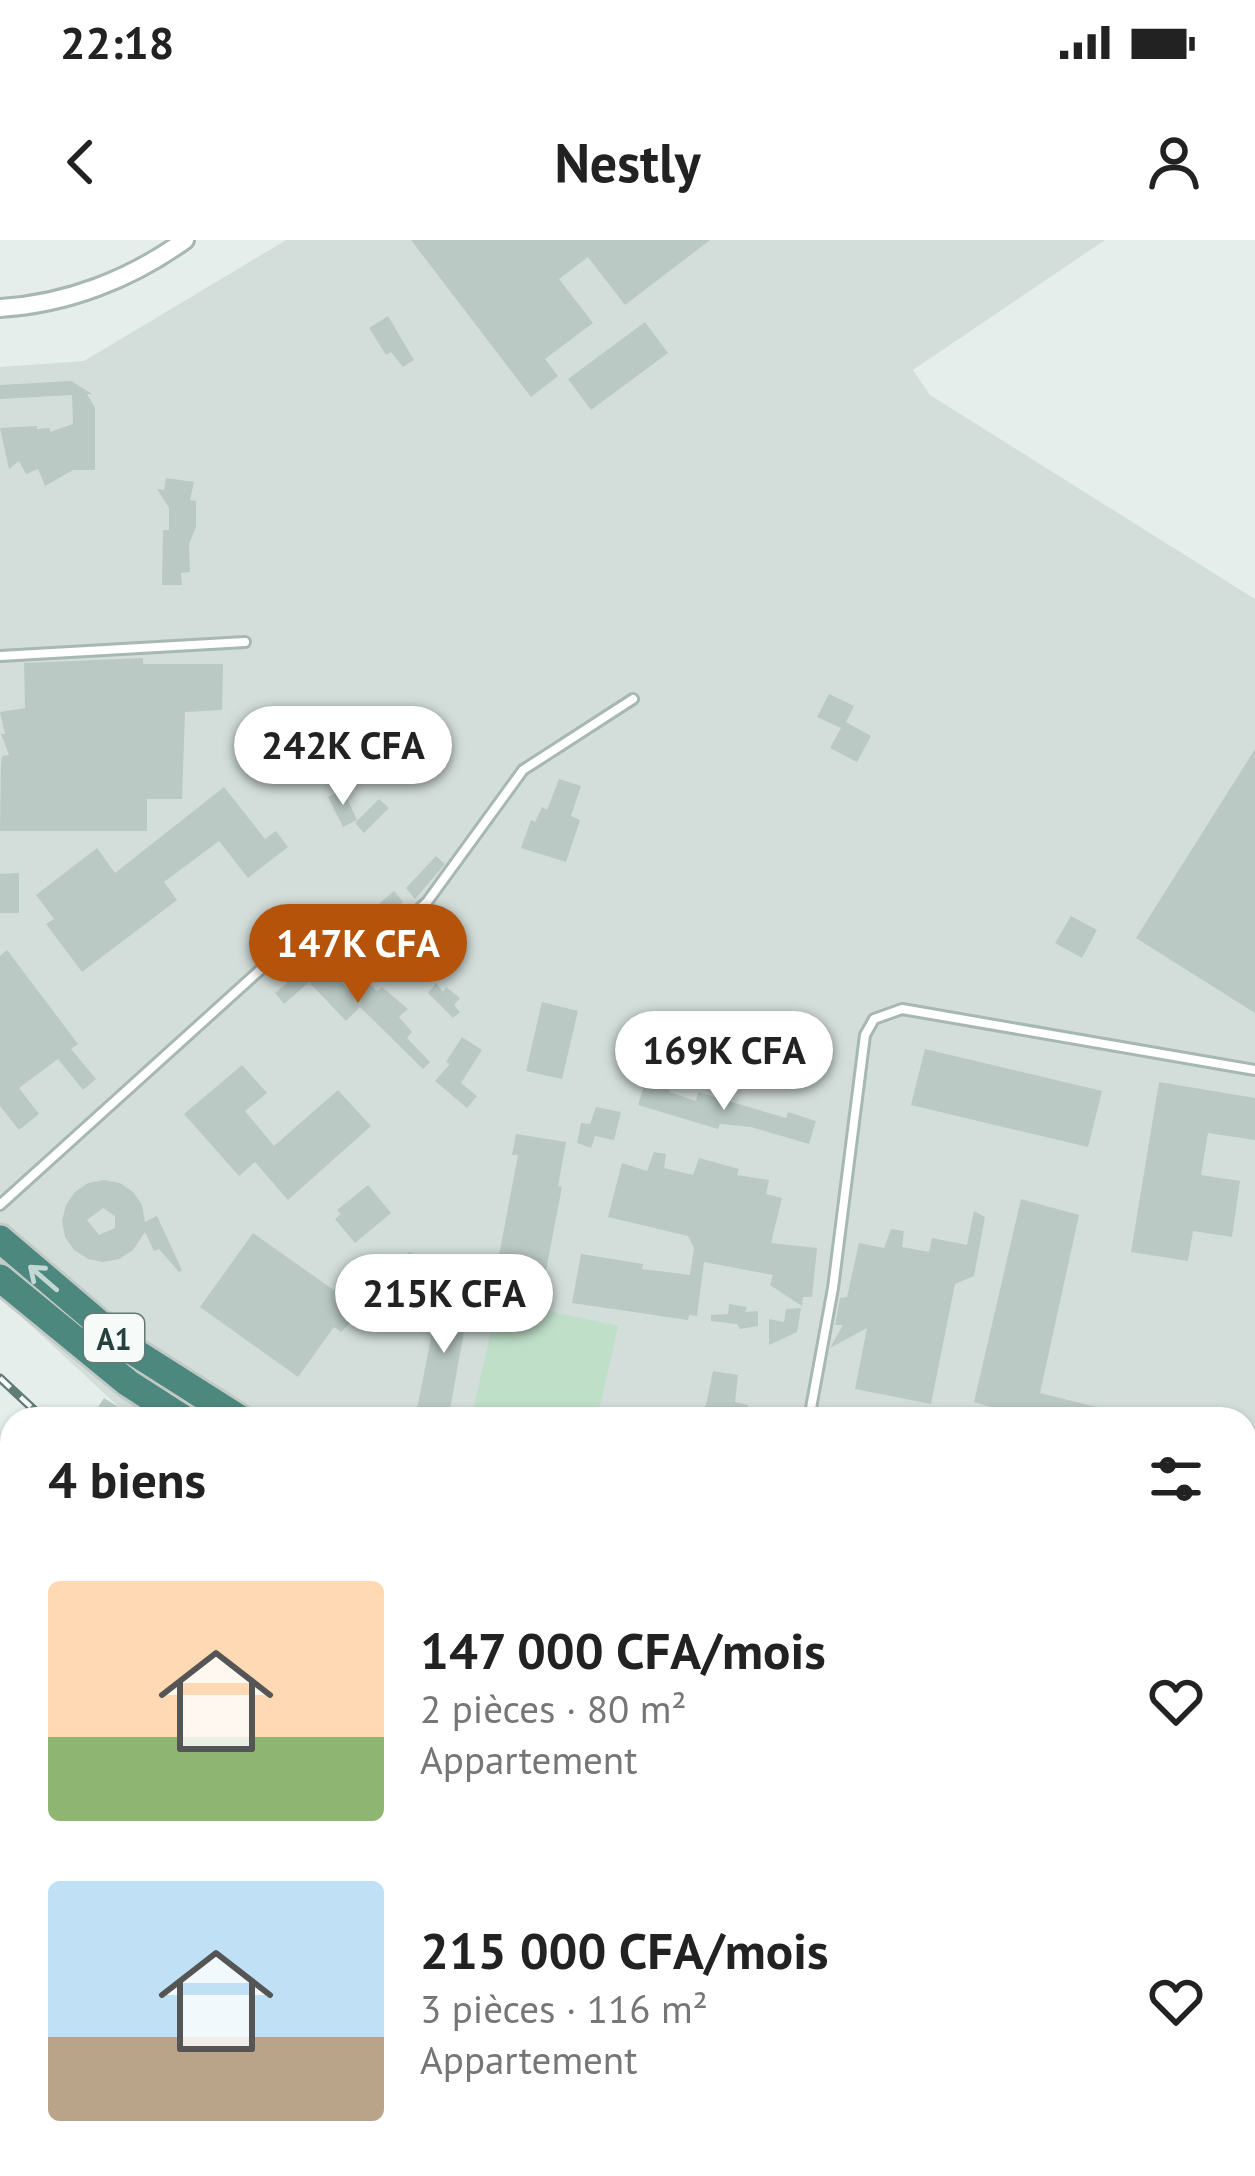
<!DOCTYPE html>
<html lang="fr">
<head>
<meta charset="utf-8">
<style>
  body { margin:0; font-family:"PT Sans",sans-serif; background:#f6f6f6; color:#222; height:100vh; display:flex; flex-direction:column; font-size:45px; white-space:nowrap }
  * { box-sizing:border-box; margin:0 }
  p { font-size:39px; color:#767676 }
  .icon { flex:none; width:66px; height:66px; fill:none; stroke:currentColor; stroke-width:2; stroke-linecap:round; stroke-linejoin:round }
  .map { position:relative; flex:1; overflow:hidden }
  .details { position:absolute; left:0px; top:1167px; width:1257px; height:771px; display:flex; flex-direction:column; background:#fff; border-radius:36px 36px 0 0; box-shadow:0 3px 9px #0004 }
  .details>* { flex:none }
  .price { position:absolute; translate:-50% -102px; padding:0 27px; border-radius:42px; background:#fff; color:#222; font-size:39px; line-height:78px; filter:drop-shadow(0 3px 6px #0008) }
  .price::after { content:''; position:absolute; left:50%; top:72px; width:36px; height:27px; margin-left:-18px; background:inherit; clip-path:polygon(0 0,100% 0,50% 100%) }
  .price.selected { background:#b45309; color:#fff }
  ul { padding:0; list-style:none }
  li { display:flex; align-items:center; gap:36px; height:300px; padding:0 48px }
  li span { display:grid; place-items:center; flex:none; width:336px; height:240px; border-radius:12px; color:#555 }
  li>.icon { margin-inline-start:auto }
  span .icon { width:144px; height:144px; fill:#fffc; stroke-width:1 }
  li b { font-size:51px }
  h2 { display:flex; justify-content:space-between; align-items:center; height:144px; padding:0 48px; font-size:51px }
  .status { display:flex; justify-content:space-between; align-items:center; height:84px; padding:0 60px; background:#fff; direction:ltr }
  .status svg { height:33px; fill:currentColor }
  header { display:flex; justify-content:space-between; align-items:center; height:156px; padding:0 48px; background:#fff; font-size:54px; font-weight:800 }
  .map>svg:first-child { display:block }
  .built { fill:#d3deda }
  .green { fill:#bfdfc9 }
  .water { fill:#8ec4d3 }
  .building { fill:#bac9c4; fill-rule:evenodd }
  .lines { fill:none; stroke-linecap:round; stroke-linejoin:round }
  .service-casing { stroke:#a7b7b3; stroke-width:14 }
  .minor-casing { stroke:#a7b7b3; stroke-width:22 }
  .trunk-casing { stroke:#c2cac8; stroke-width:33 }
  .service { stroke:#fff; stroke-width:8 }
  .minor { stroke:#fff; stroke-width:16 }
  .trunk { stroke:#4c887e; stroke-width:27 }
  .rail-casing { stroke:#5f7c76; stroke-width:9 }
  .rail { stroke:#f6fbf9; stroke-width:4.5; stroke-dasharray:14; stroke-linecap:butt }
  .oneway { stroke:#c3d8d4 }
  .labels { text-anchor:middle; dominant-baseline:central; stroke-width:10; stroke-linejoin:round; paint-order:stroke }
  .shield { fill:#f6fbf9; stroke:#637974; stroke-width:3 }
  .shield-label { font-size:30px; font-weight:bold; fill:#24413b }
</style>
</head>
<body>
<div class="status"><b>22:18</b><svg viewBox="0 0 49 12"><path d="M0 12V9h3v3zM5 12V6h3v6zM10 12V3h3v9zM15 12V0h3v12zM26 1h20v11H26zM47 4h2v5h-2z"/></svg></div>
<header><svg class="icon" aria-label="back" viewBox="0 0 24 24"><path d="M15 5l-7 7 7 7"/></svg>Nestly<svg class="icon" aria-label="person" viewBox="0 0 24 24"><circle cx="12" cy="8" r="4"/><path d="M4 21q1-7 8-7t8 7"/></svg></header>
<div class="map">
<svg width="1255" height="1936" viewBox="0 0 1255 1936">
  <rect width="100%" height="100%" fill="#e5eeeb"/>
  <!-- built -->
  <path class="built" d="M 286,0 L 1105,0 L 913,130 L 930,155 L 1255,359 L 1255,1936 L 1163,1936 L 1123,1926 L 1245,1926 L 1245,1179 L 141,1179 L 118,1166 L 0,1057 L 0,127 L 84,121 Z"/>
  <!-- green -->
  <path class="green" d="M 498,1060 L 618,1086 L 597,1179 L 471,1179 Z"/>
  <!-- water -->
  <path class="water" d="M 0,1582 L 12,1584 L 12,1926 L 1123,1926 L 1163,1936 L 0,1936 Z"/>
  <!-- building -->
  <path class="building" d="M 411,0 L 710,0 L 625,65 L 588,17 L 559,39 L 593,83 L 545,119 L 558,136 L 531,157 Z
    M 388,76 L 414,120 L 403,127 L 391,112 L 386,115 L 369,88 Z
    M 645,82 L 668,113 L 591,170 L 568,139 Z
    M 71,141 L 92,154 L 87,154 L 95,168 L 95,230 L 73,230 L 45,246 L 38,229 L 26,234 L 19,221 L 9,229 L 0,188 L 37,186 L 37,189 L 50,188 L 50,192 L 73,184 L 72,155 L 0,159 L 0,145 Z
    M 166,238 L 194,242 L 190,260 L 196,261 L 196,287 L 189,304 L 190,332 L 181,333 L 182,345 L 162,345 L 163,290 L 169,290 L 169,268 L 157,249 L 164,250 Z
    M 143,418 L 143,424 L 223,424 L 222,470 L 185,472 L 182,559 L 147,559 L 147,591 L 0,591 L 1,524 L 2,516 L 9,515 L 1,494 L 5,494 L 0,472 L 25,468 L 24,423 Z
    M 829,454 L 854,466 L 846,482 L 871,496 L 857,522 L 830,508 L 841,488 L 817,477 Z
    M 1255,509 L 1255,773 L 1136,698 Z
    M 559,539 L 581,546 L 571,576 L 580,580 L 566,622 L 521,608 L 531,580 L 535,582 L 542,567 L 547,570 Z
    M 224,547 L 265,599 L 276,591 L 288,607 L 248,638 L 219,601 L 164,642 L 177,660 L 82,732 L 46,684 L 54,679 L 36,655 L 97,608 L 115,633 Z
    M 343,550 L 357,580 L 343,587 L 328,557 Z
    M 379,559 L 389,568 L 364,593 L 355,583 Z
    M 436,616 L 445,624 L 415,659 L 406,648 Z
    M 19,633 L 19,673 L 0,673 L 0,634 Z
    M 394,651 L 403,662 L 378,684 L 368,673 Z
    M 1071,676 L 1097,690 L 1082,718 L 1055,703 Z
    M 7,710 L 78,804 L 71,809 L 96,839 L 83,850 L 58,819 L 19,848 L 39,874 L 19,890 L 0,866 L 0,716 Z
    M 325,724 L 355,756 L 369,744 L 377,751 L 382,747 L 408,769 L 399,777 L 412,792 L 407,798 L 430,822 L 423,829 L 360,767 L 346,781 L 309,742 L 284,764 L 275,753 L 305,728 L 312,737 Z
    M 436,743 L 443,752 L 446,747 L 460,758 L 454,765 L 460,772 L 453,778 L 428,753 Z
    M 542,762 L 578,771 L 562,839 L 526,831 Z
    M 673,796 L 707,806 L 709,797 L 735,804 L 732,811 L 737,812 L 733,824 L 676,811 L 674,817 L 659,813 L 663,801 L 671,804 Z
    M 462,797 L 482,810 L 461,843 L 477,856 L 467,868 L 435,841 L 450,824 L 446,822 Z
    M 925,809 L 1102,851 L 1088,907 L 911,865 Z
    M 242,825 L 267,853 L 245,871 L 274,906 L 338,850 L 371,886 L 288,960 L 255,922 L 239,936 L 184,874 Z
    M 646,839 L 671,846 L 669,852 L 696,861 L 698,852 L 786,878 L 788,872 L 816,881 L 809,904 L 751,887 L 720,884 L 718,889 L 638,865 Z
    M 1159,842 L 1255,858 L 1255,900 L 1208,893 L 1201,935 L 1240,941 L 1232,997 L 1193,991 L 1188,1021 L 1131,1012 Z
    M 596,867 L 621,872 L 614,900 L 595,896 L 591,908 L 577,903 L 581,883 L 590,884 Z
    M 516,894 L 566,902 L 558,946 L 562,947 L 542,1051 L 494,1042 L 518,915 L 512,915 Z
    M 654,912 L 666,914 L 664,928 L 693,935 L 699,918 L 739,929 L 737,935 L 769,940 L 766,954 L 782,958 L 771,1003 L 817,1008 L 812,1057 L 803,1057 L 802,1066 L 770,1045 L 773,1035 L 704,1022 L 697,1076 L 689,1075 L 688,1080 L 572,1063 L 581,1014 L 643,1024 L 642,1029 L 690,1035 L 694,1008 L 688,996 L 608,977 L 622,923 L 647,931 Z
    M 104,940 L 120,943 L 133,952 L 142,965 L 145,982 L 157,976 L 182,1030 L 179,1032 L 159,1009 L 154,1011 L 145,992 L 133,1010 L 119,1019 L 103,1022 L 88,1019 L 74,1010 L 65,997 L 62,981 L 66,965 L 75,952 L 88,943 ZM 103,968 L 115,976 L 115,988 L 99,995 L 87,980 Z
    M 368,945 L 391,973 L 355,1003 L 335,979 L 341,974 L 337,970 Z
    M 1021,959 L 1079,975 L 1040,1153 L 1125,1174 L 1124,1179 L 1033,1179 L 974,1162 Z
    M 974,971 L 985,977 L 974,1036 L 955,1044 L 931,1164 L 855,1149 L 867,1088 L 830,1108 L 843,1085 L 835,1085 L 840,1058 L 847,1057 L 859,1003 L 884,1008 L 891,989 L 904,991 L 902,1007 L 929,1012 L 932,998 L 967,1005 Z
    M 253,993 L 352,1063 L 343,1075 L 351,1082 L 341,1092 L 334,1087 L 298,1137 L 200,1067 Z
    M 409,1012 L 430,1023 L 416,1049 L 395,1038 Z
    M 450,1052 L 470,1058 L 449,1175 L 417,1169 L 433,1088 Z
    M 729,1064 L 747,1067 L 745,1072 L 758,1071 L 758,1086 L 740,1089 L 737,1084 L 711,1081 L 711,1075 L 728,1074 Z
    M 801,1068 L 797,1092 L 769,1105 L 769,1079 L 784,1082 L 786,1069 Z
    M 713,1131 L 738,1135 L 735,1162 L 748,1165 L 745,1179 L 703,1179 Z
    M 104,1158 L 137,1179 L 90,1179 Z"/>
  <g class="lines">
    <!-- service casing -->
    <g class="service-casing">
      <path id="service" d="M 0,416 L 245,402
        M 0,965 L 270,721 C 313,695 324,698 371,714 L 427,662 L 523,530 L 633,459
        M 809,1179 L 833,1048 L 865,795 L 874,779 L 902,769 L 1255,830
        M 1245,1355 L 1255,1363
        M 1245,1409 L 1255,1452
        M 1245,1630 L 1255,1627
        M 1245,1653 L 1255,1656
        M 1245,1693 L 1255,1695
        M 1245,1778 L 1255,1781
        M 1245,1884 L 1255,1887"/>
    </g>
    <!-- minor casing -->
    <g class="minor-casing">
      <path id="minor" d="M 0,68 C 67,64 131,39 185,0"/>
    </g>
    <!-- trunk casing -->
    <g class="trunk-casing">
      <path id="trunk" d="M 0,999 L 128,1108 L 240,1179
        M 0,1038 L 128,1143 L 184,1179
        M 1245,1289 L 1255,1288
        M 1245,1317 L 1255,1317"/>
    </g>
    <!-- service -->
    <use href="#service" class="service"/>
    <!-- minor -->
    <use href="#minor" class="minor"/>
    <!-- trunk -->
    <use href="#trunk" class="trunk"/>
    <!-- rail casing -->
    <g class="rail-casing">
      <path id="rail" d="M 0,1138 L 44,1179"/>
    </g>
    <!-- rail -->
    <use href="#rail" class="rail"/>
  </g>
  <!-- one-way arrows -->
  <defs><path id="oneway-shaft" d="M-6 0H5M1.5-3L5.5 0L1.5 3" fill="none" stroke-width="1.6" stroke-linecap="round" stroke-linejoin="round" transform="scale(3)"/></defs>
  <use class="oneway" href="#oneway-shaft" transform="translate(43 1038) rotate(-139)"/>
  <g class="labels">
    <!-- shield labels -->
    <rect class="shield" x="84" y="1074" width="60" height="48" rx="9"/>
    <g class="shield-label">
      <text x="114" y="1098">A1</text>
    </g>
  </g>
</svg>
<b class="price" style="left:343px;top:568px">242K CFA</b>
<b class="price selected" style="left:358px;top:766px">147K CFA</b>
<b class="price" style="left:724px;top:873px">169K CFA</b>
<b class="price" style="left:444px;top:1116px">215K CFA</b>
<section class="details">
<h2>4 biens<svg class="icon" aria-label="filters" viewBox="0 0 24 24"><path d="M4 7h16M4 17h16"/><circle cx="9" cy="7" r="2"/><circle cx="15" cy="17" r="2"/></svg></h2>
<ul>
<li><span style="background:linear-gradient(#ffd9b3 65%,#8fb573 0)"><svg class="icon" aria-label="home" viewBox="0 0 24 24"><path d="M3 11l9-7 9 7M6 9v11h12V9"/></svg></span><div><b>147 000 CFA/mois</b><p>2 pièces · 80 m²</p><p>Appartement</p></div><svg class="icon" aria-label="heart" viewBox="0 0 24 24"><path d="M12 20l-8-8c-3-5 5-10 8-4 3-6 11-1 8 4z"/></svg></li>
<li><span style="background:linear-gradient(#bfe0f5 65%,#b9a48a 0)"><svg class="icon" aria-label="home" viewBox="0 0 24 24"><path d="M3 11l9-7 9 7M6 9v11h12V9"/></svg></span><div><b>215 000 CFA/mois</b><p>3 pièces · 116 m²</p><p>Appartement</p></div><svg class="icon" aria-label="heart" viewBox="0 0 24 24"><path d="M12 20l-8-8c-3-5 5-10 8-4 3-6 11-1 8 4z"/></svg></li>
</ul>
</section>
</div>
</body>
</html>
